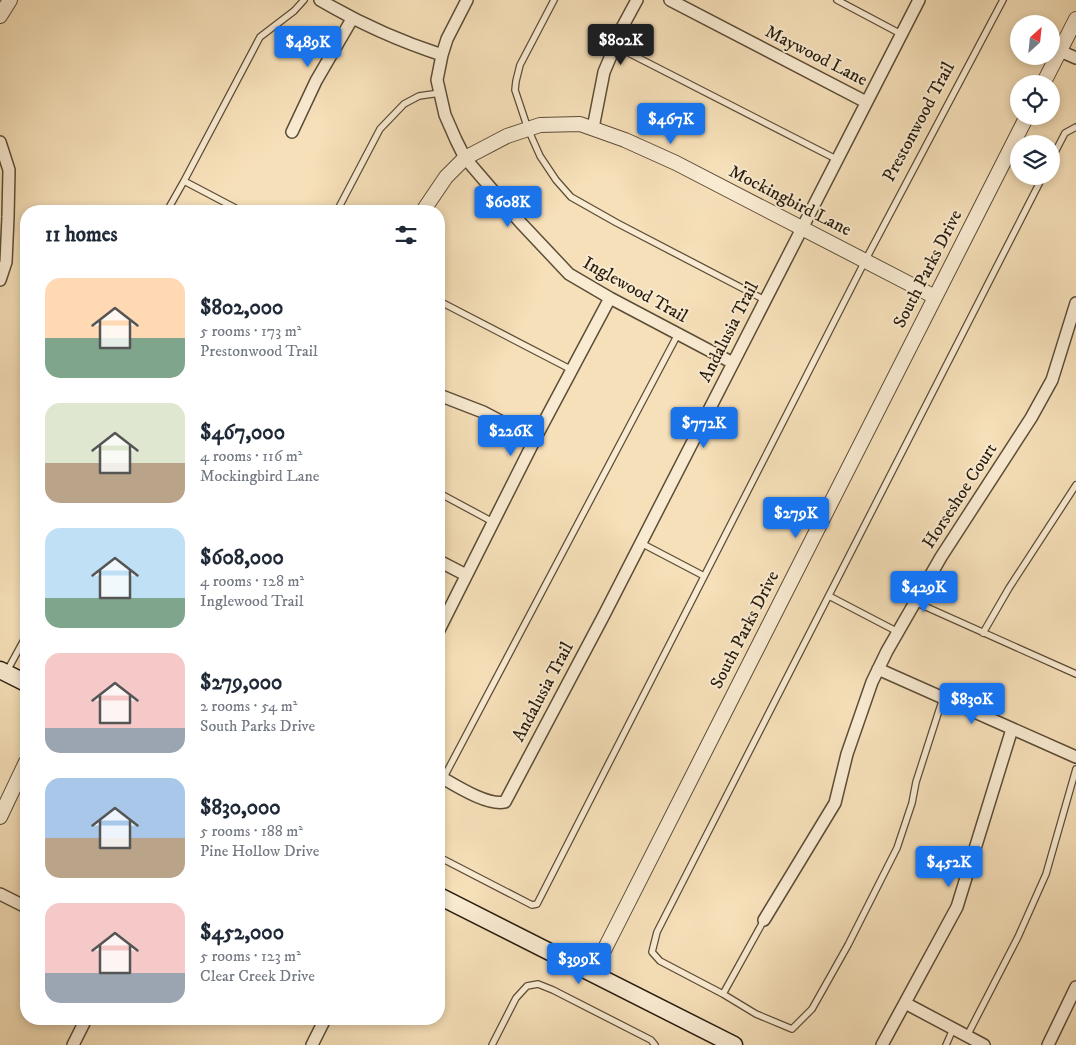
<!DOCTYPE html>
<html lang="en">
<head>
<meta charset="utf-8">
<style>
  body { margin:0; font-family:"IM FELL DW Pica",serif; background:#f2f2f3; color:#1f2937; height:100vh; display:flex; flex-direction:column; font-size:19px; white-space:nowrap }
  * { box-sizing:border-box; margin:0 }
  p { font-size:16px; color:#747a83 }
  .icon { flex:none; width:28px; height:28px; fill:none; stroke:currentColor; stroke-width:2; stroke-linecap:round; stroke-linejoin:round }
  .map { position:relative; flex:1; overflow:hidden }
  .drawer { position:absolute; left:20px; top:205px; width:425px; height:820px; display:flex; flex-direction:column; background:#fff; border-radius:20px; box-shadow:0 2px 8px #0003 }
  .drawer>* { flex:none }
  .needle { width:32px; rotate:27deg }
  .controls { position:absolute; left:1010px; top:15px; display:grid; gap:10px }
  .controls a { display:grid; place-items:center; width:50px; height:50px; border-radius:50%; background:#fff; box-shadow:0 2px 8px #0003; font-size:25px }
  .price { position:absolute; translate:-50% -42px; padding:0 11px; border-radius:5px; background:#1a73e8; color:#fff; font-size:16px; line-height:32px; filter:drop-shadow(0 1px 2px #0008) }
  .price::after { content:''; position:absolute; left:50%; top:30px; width:15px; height:11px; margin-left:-8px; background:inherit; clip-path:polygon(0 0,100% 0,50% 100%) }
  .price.on { background:#222; color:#fff }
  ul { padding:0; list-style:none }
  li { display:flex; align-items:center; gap:15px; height:125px; padding:0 25px }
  li span { display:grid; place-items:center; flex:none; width:140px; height:100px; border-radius:15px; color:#555 }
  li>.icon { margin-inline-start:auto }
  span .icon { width:60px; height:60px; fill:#fffc; stroke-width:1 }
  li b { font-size:21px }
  h2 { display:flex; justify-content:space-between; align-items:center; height:60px; padding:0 25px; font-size:21px }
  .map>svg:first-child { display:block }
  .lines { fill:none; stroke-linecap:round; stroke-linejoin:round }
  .service-casing { stroke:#5c4d37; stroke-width:8 }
  .minor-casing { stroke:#5c4d37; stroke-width:14 }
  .tertiary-casing { stroke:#5c4d37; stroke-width:16 }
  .secondary-casing { stroke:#281c0c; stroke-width:19 }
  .service { stroke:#f9ebd2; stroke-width:5.5 }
  .minor { stroke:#f9ebd2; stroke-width:11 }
  .tertiary { stroke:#f9ebd2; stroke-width:14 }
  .secondary { stroke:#f9ebd2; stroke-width:16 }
  .labels { text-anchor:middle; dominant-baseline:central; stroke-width:4; stroke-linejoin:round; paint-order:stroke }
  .street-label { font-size:18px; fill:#281c0c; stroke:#f9ebd2 }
</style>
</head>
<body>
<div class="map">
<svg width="1076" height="1045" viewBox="0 0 1076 1045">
  <rect width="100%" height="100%" fill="#f6e0b9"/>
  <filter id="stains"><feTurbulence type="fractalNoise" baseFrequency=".004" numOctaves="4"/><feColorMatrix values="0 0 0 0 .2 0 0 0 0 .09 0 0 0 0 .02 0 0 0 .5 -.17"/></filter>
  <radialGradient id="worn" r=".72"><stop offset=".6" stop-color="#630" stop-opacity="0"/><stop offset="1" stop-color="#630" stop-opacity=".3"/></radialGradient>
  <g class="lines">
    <!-- service casing -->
    <g class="service-casing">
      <path id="service" d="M 554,0 L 520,65 L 516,81 L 515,90 L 528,129 L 540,156 L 556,180 L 571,197 L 617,223 L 765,300
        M 837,0 L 901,34
        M 615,46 L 836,159
        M 1051,160 L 1065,133 L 1076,127
        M 184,181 L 260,37 L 294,11 L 304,0
        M 167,211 L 184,181 L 241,211
        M 337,211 L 380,129 L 404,104 L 419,96 L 440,93
        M 439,301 L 572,370
        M 439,493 L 493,522
        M 641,543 L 704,576
        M 829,596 L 898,632
        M 915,602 L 1076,674
        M 983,633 L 1009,588 L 1076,485
        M 7,671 L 25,638
        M 443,779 L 678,334
        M 439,857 L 532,905 L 537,904 L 865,261 L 1003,0
        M 764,920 L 723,994 L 756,1014 L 792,1029 L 812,1009 L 848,945 L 897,848 L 912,803 L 916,782 L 943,698
        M 723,994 L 660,961 L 652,952 L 657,932 L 1043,176
        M 967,1036 L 1018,937 L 1046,874 L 1076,769
        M 492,1045 L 516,998 L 527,986 L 538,984 L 553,990 L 651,1040 L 655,1045
        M 946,1045 L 953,1029"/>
    </g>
    <!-- minor casing -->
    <g class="minor-casing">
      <path id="minor" d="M 320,0 C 359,23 399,41 442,55
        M 467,0 L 447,39 L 442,55 L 437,80 L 445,115 L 456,140 L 465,158 L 520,222 L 569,274 L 610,298 L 733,363
        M 670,0 L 866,102
        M 1060,51 L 1076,58
        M 593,128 L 604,72 L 615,46 L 618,35 L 637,0
        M 292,132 L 316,81 L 352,19
        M 0,142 L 9,170 L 8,217 L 6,262 L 0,280
        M 439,395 L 483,412 L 535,439
        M 439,561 L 466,575
        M 439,630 L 535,439 L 610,298
        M 878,669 L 1076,757
        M 439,776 C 455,785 487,806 505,802 L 604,615 L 919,0
        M 0,894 L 26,907
        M 764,920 L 835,803 L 847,754 L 872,682 L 887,651 L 941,557 L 1031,418 L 1052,380 L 1076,303
        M 905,1003 L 984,1045
        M 73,1045 L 86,1019
        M 312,1045 L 325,1019
        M 882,1045 L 957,907 L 1012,729
        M 1048,1045 L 1076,987"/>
    </g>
    <!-- tertiary casing -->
    <g class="tertiary-casing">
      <path id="tertiary" d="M 0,16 L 10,0
        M 1043,84 L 1076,19
        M 423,211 L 446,177 L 465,158 L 507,136 L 540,125 L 580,124 L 625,140 L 676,163 L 935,297
        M 0,817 L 26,762
        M 592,974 L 1027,116"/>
    </g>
    <!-- secondary casing -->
    <g class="secondary-casing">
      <path id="secondary" d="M 0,670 L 26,683
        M 439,896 L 734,1045"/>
    </g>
    <!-- service -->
    <use href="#service" class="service"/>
    <!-- minor -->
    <use href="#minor" class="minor"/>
    <!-- tertiary -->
    <use href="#tertiary" class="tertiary"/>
    <!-- secondary -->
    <use href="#secondary" class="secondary"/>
  </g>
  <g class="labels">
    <!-- street labels -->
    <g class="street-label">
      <text transform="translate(816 56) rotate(27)">Maywood Lane</text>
      <text transform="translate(919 122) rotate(-62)">Prestonwood Trail</text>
      <text transform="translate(790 201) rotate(27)">Mockingbird Lane</text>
      <text transform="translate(928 269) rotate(-63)">South Parks Drive</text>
      <text transform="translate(635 290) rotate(29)">Inglewood Trail</text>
      <text transform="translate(729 332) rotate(-63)">Andalusia Trail</text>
      <text transform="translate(960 496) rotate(-57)">Horseshoe Court</text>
      <text transform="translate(745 630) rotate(-63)">South Parks Drive</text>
      <text transform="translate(543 692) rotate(-62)">Andalusia Trail</text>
    </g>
  </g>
  <rect width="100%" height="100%" filter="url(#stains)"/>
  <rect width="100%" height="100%" fill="url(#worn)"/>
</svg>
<div class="controls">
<a><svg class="needle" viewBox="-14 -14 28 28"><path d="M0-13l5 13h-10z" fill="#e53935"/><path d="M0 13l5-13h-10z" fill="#747a83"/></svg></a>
<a><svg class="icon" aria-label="locate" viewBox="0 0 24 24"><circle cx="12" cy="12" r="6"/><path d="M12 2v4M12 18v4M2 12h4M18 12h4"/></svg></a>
<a><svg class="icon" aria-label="layers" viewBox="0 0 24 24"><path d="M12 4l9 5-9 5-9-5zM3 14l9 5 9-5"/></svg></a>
</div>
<b class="price on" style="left:621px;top:66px">$802K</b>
<b class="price" style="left:308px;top:68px">$489K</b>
<b class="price" style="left:671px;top:145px">$467K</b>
<b class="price" style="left:508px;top:228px">$608K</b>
<b class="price" style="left:704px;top:449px">$772K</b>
<b class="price" style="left:511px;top:457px">$226K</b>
<b class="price" style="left:796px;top:539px">$279K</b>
<b class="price" style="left:924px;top:613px">$429K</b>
<b class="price" style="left:972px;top:725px">$830K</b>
<b class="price" style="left:949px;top:888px">$452K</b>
<b class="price" style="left:579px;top:985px">$399K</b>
<section class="drawer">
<h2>11 homes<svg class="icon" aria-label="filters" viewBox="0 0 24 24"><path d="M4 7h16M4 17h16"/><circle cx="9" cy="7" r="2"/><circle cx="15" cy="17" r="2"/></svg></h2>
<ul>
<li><span style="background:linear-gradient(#ffd9b3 60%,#7fa58c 0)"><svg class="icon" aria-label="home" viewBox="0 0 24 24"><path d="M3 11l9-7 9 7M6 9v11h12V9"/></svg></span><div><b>$802,000</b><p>5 rooms · 173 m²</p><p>Prestonwood Trail</p></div></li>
<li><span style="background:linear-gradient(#dfe7d0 60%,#b9a48a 0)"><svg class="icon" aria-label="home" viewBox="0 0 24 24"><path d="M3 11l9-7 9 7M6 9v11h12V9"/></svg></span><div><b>$467,000</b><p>4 rooms · 116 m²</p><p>Mockingbird Lane</p></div></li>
<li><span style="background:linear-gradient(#bfe0f5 70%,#7fa58c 0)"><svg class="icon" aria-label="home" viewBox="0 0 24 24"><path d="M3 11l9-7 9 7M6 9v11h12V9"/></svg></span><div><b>$608,000</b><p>4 rooms · 128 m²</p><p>Inglewood Trail</p></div></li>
<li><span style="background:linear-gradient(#f6c9c9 75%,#9aa5b1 0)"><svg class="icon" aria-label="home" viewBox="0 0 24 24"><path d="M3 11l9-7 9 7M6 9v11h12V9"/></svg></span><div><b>$279,000</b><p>2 rooms · 54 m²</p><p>South Parks Drive</p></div></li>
<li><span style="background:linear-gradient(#a9c7e8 60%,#b9a48a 0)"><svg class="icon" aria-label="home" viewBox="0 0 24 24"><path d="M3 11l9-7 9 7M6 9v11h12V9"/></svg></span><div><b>$830,000</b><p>5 rooms · 188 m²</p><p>Pine Hollow Drive</p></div></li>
<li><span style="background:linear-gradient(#f6c9c9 70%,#9aa5b1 0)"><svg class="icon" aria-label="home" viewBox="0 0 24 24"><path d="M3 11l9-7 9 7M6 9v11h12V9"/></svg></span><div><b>$452,000</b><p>5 rooms · 123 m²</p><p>Clear Creek Drive</p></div></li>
</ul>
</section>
</div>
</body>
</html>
